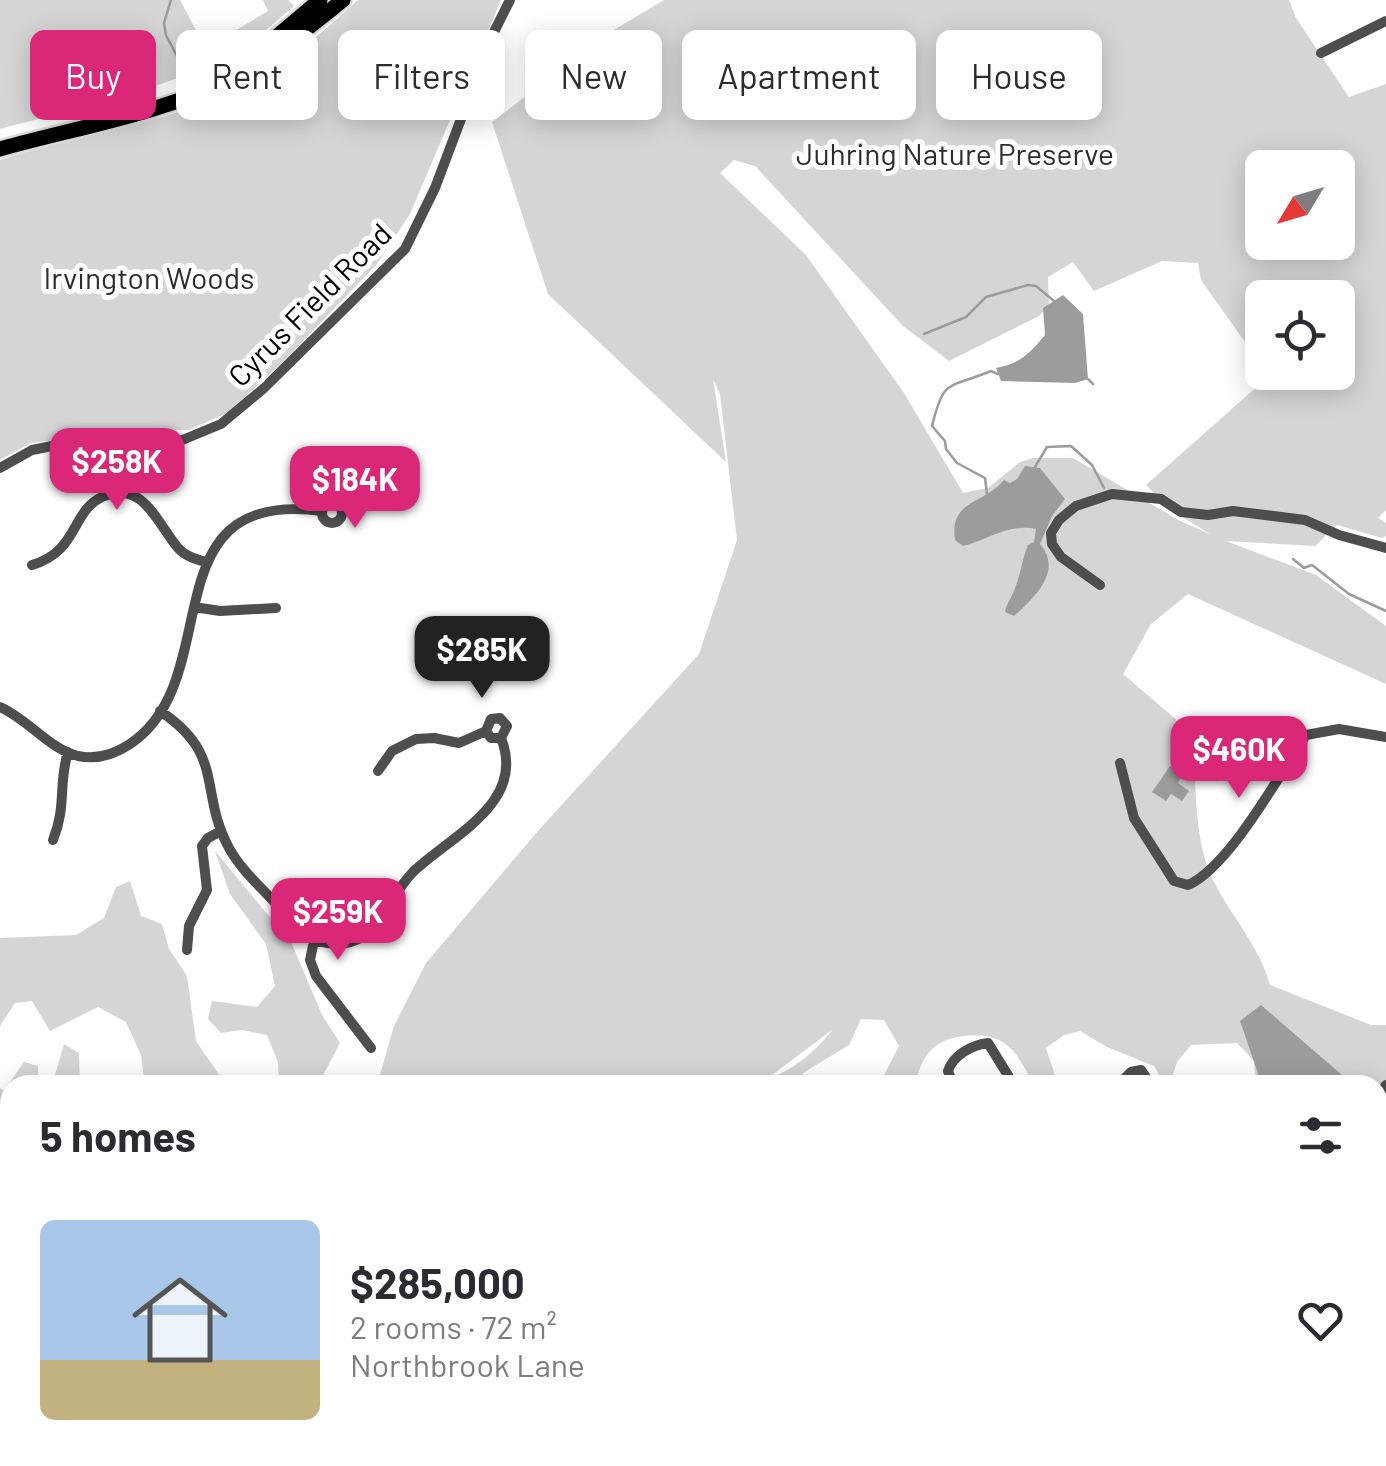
<!DOCTYPE html>
<html lang="en">
<head>
<meta charset="utf-8">
<style>
  body { margin:0; font-family:Barlow,sans-serif; background:#f7f7f7; color:#2b2b33; height:100vh; display:flex; flex-direction:column; font-size:38px; white-space:nowrap }
  * { box-sizing:border-box; margin:0 }
  p { font-size:32px; color:#7c7c81 }
  .icon { flex:none; width:55px; height:55px; fill:none; stroke:currentColor; stroke-width:2; stroke-linecap:round; stroke-linejoin:round }
  .map { position:relative; flex:1; overflow:hidden }
  .panel { position:absolute; left:0px; top:1075px; width:1388px; height:392px; display:flex; flex-direction:column; background:#fff; border-radius:30px 30px 0 0; box-shadow:0 5px 25px #0003 }
  .panel>* { flex:none }
  .guide { position:absolute; left:30px; top:30px; width:1328px; height:90px; display:flex; gap:20px }
  .needle { width:65px; rotate:232deg }
  .buttons { position:absolute; left:1245px; top:150px; display:grid; gap:20px }
  .buttons a { display:grid; place-items:center; width:110px; height:110px; border-radius:15px; background:#fff; box-shadow:0 5px 25px #0003; font-size:50px }
  .price { position:absolute; translate:-50% -85px; padding:0 22px; border-radius:20px; background:#db2777; color:#fff; font-size:32px; line-height:65px; filter:drop-shadow(0 2px 5px #0008) }
  .price::after { content:''; position:absolute; left:50%; top:60px; width:30px; height:22px; margin-left:-15px; background:inherit; clip-path:polygon(0 0,100% 0,50% 100%) }
  .price.on { background:#222; color:#fff }
  ul { padding:0; list-style:none }
  li { display:flex; align-items:center; gap:30px; height:250px; padding:0 40px }
  li+li { border-top:2px solid #e1e1e2 }
  li span { display:grid; place-items:center; flex:none; width:280px; height:200px; border-radius:15px; color:#555 }
  li>.icon { margin-inline-start:auto }
  span .icon { width:120px; height:120px; fill:#fffc; stroke-width:1 }
  li b { font-size:42px }
  h2 { display:flex; justify-content:space-between; align-items:center; height:120px; padding:0 40px; font-size:42px }
  .tag { padding:0 35px; border-radius:15px; background:#fff; box-shadow:0 5px 25px #0003; font-size:35px; line-height:90px }
  .tag.on { background:#db2777; color:#fff }
  .map>svg:first-child { display:block }
  .green { fill:#d5d5d5; fill-rule:evenodd }
  .water { fill:#9c9c9c }
  .lines { fill:none; stroke-linecap:round; stroke-linejoin:round }
  .stream { stroke:#9c9c9c; stroke-width:2.5 }
  .highway-casing { stroke:#dbdbdb; stroke-width:20 }
  .minor { stroke:#4e4e4e; stroke-width:10 }
  .highway { stroke:#000; stroke-width:15 }
  .labels { text-anchor:middle; dominant-baseline:central; stroke-width:10; stroke-linejoin:round; paint-order:stroke }
  .park-label { font-size:30px; fill:#2c2c2c; stroke:#fff }
  .street-label { font-size:30px; fill:#000; stroke:#fff }
</style>
</head>
<body>
<div class="map">
<svg width="1386" height="1466" viewBox="0 0 1386 1466">
  <rect width="100%" height="100%" fill="#fff"/>
  <!-- green -->
  <path class="green" d="M 0,0 L 180,0 L 198,34 L 216,42 L 268,11 L 263,0 L 288,0 L 294,6 L 236,56 L 137,93 L 0,129 Z
    M 358,0 L 501,0 L 410,214 L 377,264 L 282,363 L 227,413 L 189,430 L 172,430 L 148,439 L 94,436 L 31,443 L 0,460 L 0,160 C 78,134 160,124 235,91 C 282,70 321,33 358,0 Z
    M 664,0 L 1289,0 L 1296,18 L 1349,97 L 1386,84 L 1386,510 L 1378,518 L 1386,523 L 1386,536 L 1382,538 L 1337,525 L 1315,546 L 1226,541 L 1316,575 L 1386,626 L 1386,684 L 1188,594 L 1151,624 L 1123,674 L 1193,734 C 1196,779 1193,842 1214,882 C 1232,917 1259,946 1270,985 L 1371,1025 L 1386,1025 L 1386,1084 L 1256,1085 L 1254,1061 L 1237,1043 L 1191,1045 L 1177,1062 L 1170,1085 L 1165,1085 L 1154,1066 L 1107,1047 L 1080,1031 L 1064,1035 L 1046,1048 L 1058,1085 L 1034,1085 C 1027,1072 1019,1055 1007,1045 C 990,1030 948,1033 932,1049 C 922,1058 918,1073 915,1085 L 879,1085 L 899,1046 L 884,1020 L 861,1019 L 849,1045 L 803,1073 L 801,1085 L 377,1085 L 394,1026 L 426,963 L 538,831 L 699,654 L 737,540 L 720,394 L 713,379 L 726,462 L 548,294 L 492,122 L 607,34 ZM 734,160 L 755,166 L 903,326 L 949,361 L 1039,316 L 1049,306 L 1048,277 L 1073,262 L 1094,291 L 1162,261 L 1198,263 L 1201,280 L 1262,366 L 1262,298 L 1338,298 L 1338,372 L 1267,373 L 1269,376 L 1146,485 L 1171,510 L 1210,534 L 1180,521 L 1073,458 L 1033,458 L 1020,462 L 988,488 L 963,493 L 904,393 L 806,255 L 720,173 ZM 1262,168 L 1338,168 L 1338,242 L 1262,242 ZM 832,1030 C 816,1052 790,1072 764,1081 Z
    M 215,851 L 292,944 L 322,1015 L 340,1043 L 318,1085 L 279,1085 L 278,1062 L 267,1035 L 242,1030 L 221,1033 L 208,1019 L 212,1001 L 257,1007 L 275,986 L 266,944 L 230,894 Z
    M 130,881 L 141,916 L 162,924 L 169,949 L 187,976 L 196,1041 L 222,1079 L 235,1085 L 145,1085 L 141,1055 L 126,1022 L 98,1007 L 50,1031 L 32,1001 L 15,1003 L 0,1026 L 0,938 L 76,935 L 104,918 L 116,887 Z
    M 64,1044 L 79,1053 L 80,1085 L 52,1085 Z
    M 24,1062 L 38,1066 L 38,1085 L 10,1085 L 10,1133 L 0,1150 L 0,1088 L 4,1091 Z
    M 10,1341 L 10,1400 L 0,1427 L 0,1342 Z
    M 423,1458 L 1017,1458 L 1023,1466 L 1001,1466 L 975,1459 L 969,1466 L 425,1466 Z"/>
  <!-- water -->
  <path class="water" d="M 1063,295 L 1083,314 L 1088,379 L 1075,383 L 1001,381 L 996,368 C 1020,364 1030,353 1045,335 L 1043,308 Z
    M 1025,466 L 1040,468 L 1065,499 L 1052,516 L 1040,544 C 1063,571 1035,597 1014,616 L 1005,612 C 1007,602 1012,597 1015,588 C 1021,574 1022,559 1028,545 L 1034,542 L 1036,529 C 1009,523 988,540 963,546 L 955,540 C 949,500 983,505 1004,480 L 1010,483 L 1017,479 Z
    M 1170,766 L 1183,774 L 1178,783 L 1189,791 L 1182,801 L 1171,794 L 1166,801 L 1152,792 Z
    M 1261,1005 L 1342,1075 L 1346,1085 L 1262,1085 L 1240,1021 Z"/>
  <g class="lines">
    <!-- stream -->
    <path class="stream" d="M 171,0 L 164,23 L 166,35 L 180,62
      M 924,334 L 966,317 L 986,297 L 1028,285 L 1036,286 L 1054,301
      M 1088,379 L 1093,384
      M 1035,467 L 1047,447 L 1071,446 L 1092,465 L 1104,488
      M 987,494 L 985,478 L 957,463 L 946,449 L 945,441 L 932,426 C 944,377 948,389 991,371 L 998,374
      M 1293,559 L 1304,568 L 1312,565 L 1349,594 L 1386,611"/>
    <!-- highway casing -->
    <g class="highway-casing">
      <path id="highway" d="M 262,49 L 320,0
        M 0,149 C 78,127 163,114 236,76 C 274,56 309,27 343,0"/>
    </g>
    <!-- minor -->
    <path class="minor" d="M 1321,53 L 1386,21
      M 0,468 L 32,450 L 52,446 L 85,443 L 140,448 L 180,441 L 221,424 L 263,389 L 405,249 L 435,188 L 493,34 L 510,0
      M322 513a10 10 0 1 1 20 0a10 10 0 1 1-20 0Z
      M 32,565 C 79,551 71,511 102,497 C 143,478 158,525 178,548 C 185,556 195,559 206,562
      M 1100,585 L 1061,557 L 1052,544 L 1051,533 L 1059,520 L 1076,506 L 1112,494 L 1161,499 L 1181,512 L 1208,515 L 1233,511 L 1305,520 L 1339,535 L 1386,548
      M 194,607 L 220,611 L 276,608
      M 0,707 C 28,719 49,749 78,756 C 97,760 115,754 130,744 C 229,678 146,488 322,511
      M 160,711 C 226,755 198,790 229,848 C 241,870 262,888 278,906 C 289,919 300,937 317,941 C 377,957 382,903 413,872 C 452,835 527,803 501,738 L 507,726 L 500,718 L 491,719 L 486,731 L 491,738 L 501,738
      M 1120,763 L 1134,818 L 1174,881 L 1188,885 C 1229,867 1280,774 1306,735 L 1339,729 L 1386,737
      M 378,771 L 392,751 L 416,739 L 434,738 L 459,743 L 486,731
      M 53,840 C 67,805 58,784 68,752
      M 314,941 L 310,960 L 316,976 L 371,1048
      M 187,950 L 189,926 L 207,890 L 202,846 L 208,838 L 221,831
      M 857,1080 L 858,1085
      M 953,1085 L 948,1071 C 953,1055 972,1045 988,1043 L 1014,1085
      M 1126,1085 L 1125,1078 L 1131,1072 L 1141,1070 L 1148,1080 L 1147,1085
      M 1378,1094 L 1386,1085
      M 0,1272 L 10,1270
      M 1378,1367 L 1386,1361
      M 1378,1446 L 1386,1431
      M 122,1458 L 124,1466
      M 339,1458 L 349,1466
      M 207,1466 L 210,1458
      M 1098,1466 L 1099,1458
      M 1300,1466 L 1304,1458
      M 1367,1466 L 1371,1458"/>
    <!-- highway -->
    <use href="#highway" class="highway"/>
  </g>
  <g class="labels">
    <!-- park labels -->
    <g class="park-label">
      <text x="955" y="153">Juhring Nature Preserve</text>
      <text x="149" y="277">Irvington Woods</text>
    </g>
    <!-- street labels -->
    <g class="street-label">
      <text transform="translate(309 304) rotate(-45)">Cyrus Field Road</text>
    </g>
  </g>
</svg>
<div class="buttons">
<a><svg class="needle" viewBox="-14 -14 28 28"><path d="M0-13l5 13h-10z" fill="#e53935"/><path d="M0 13l5-13h-10z" fill="#7c7c81"/></svg></a>
<a><svg class="icon" aria-label="locate" viewBox="0 0 24 24"><circle cx="12" cy="12" r="6"/><path d="M12 2v4M12 18v4M2 12h4M18 12h4"/></svg></a>
</div>
<b class="price" style="left:117px;top:513px">$258K</b>
<b class="price" style="left:355px;top:531px">$184K</b>
<b class="price on" style="left:482px;top:701px">$285K</b>
<b class="price" style="left:1239px;top:801px">$460K</b>
<b class="price" style="left:338px;top:963px">$259K</b>
<div class="guide">
<a class="tag on">Buy</a>
<a class="tag">Rent</a>
<a class="tag">Filters</a>
<a class="tag">New</a>
<a class="tag">Apartment</a>
<a class="tag">House</a>
</div>
<section class="panel">
<h2>5 homes<svg class="icon" aria-label="filters" viewBox="0 0 24 24"><path d="M4 7h16M4 17h16"/><circle cx="9" cy="7" r="2"/><circle cx="15" cy="17" r="2"/></svg></h2>
<ul>
<li><span style="background:linear-gradient(#a9c7e8 70%,#c2b280 0)"><svg class="icon" aria-label="home" viewBox="0 0 24 24"><path d="M3 11l9-7 9 7M6 9v11h12V9"/></svg></span><div><b>$285,000</b><p>2 rooms · 72 m²</p><p>Northbrook Lane</p></div><svg class="icon" aria-label="heart" viewBox="0 0 24 24"><path d="M12 20l-8-8c-3-5 5-10 8-4 3-6 11-1 8 4z"/></svg></li>
</ul>
</section>
</div>
</body>
</html>
